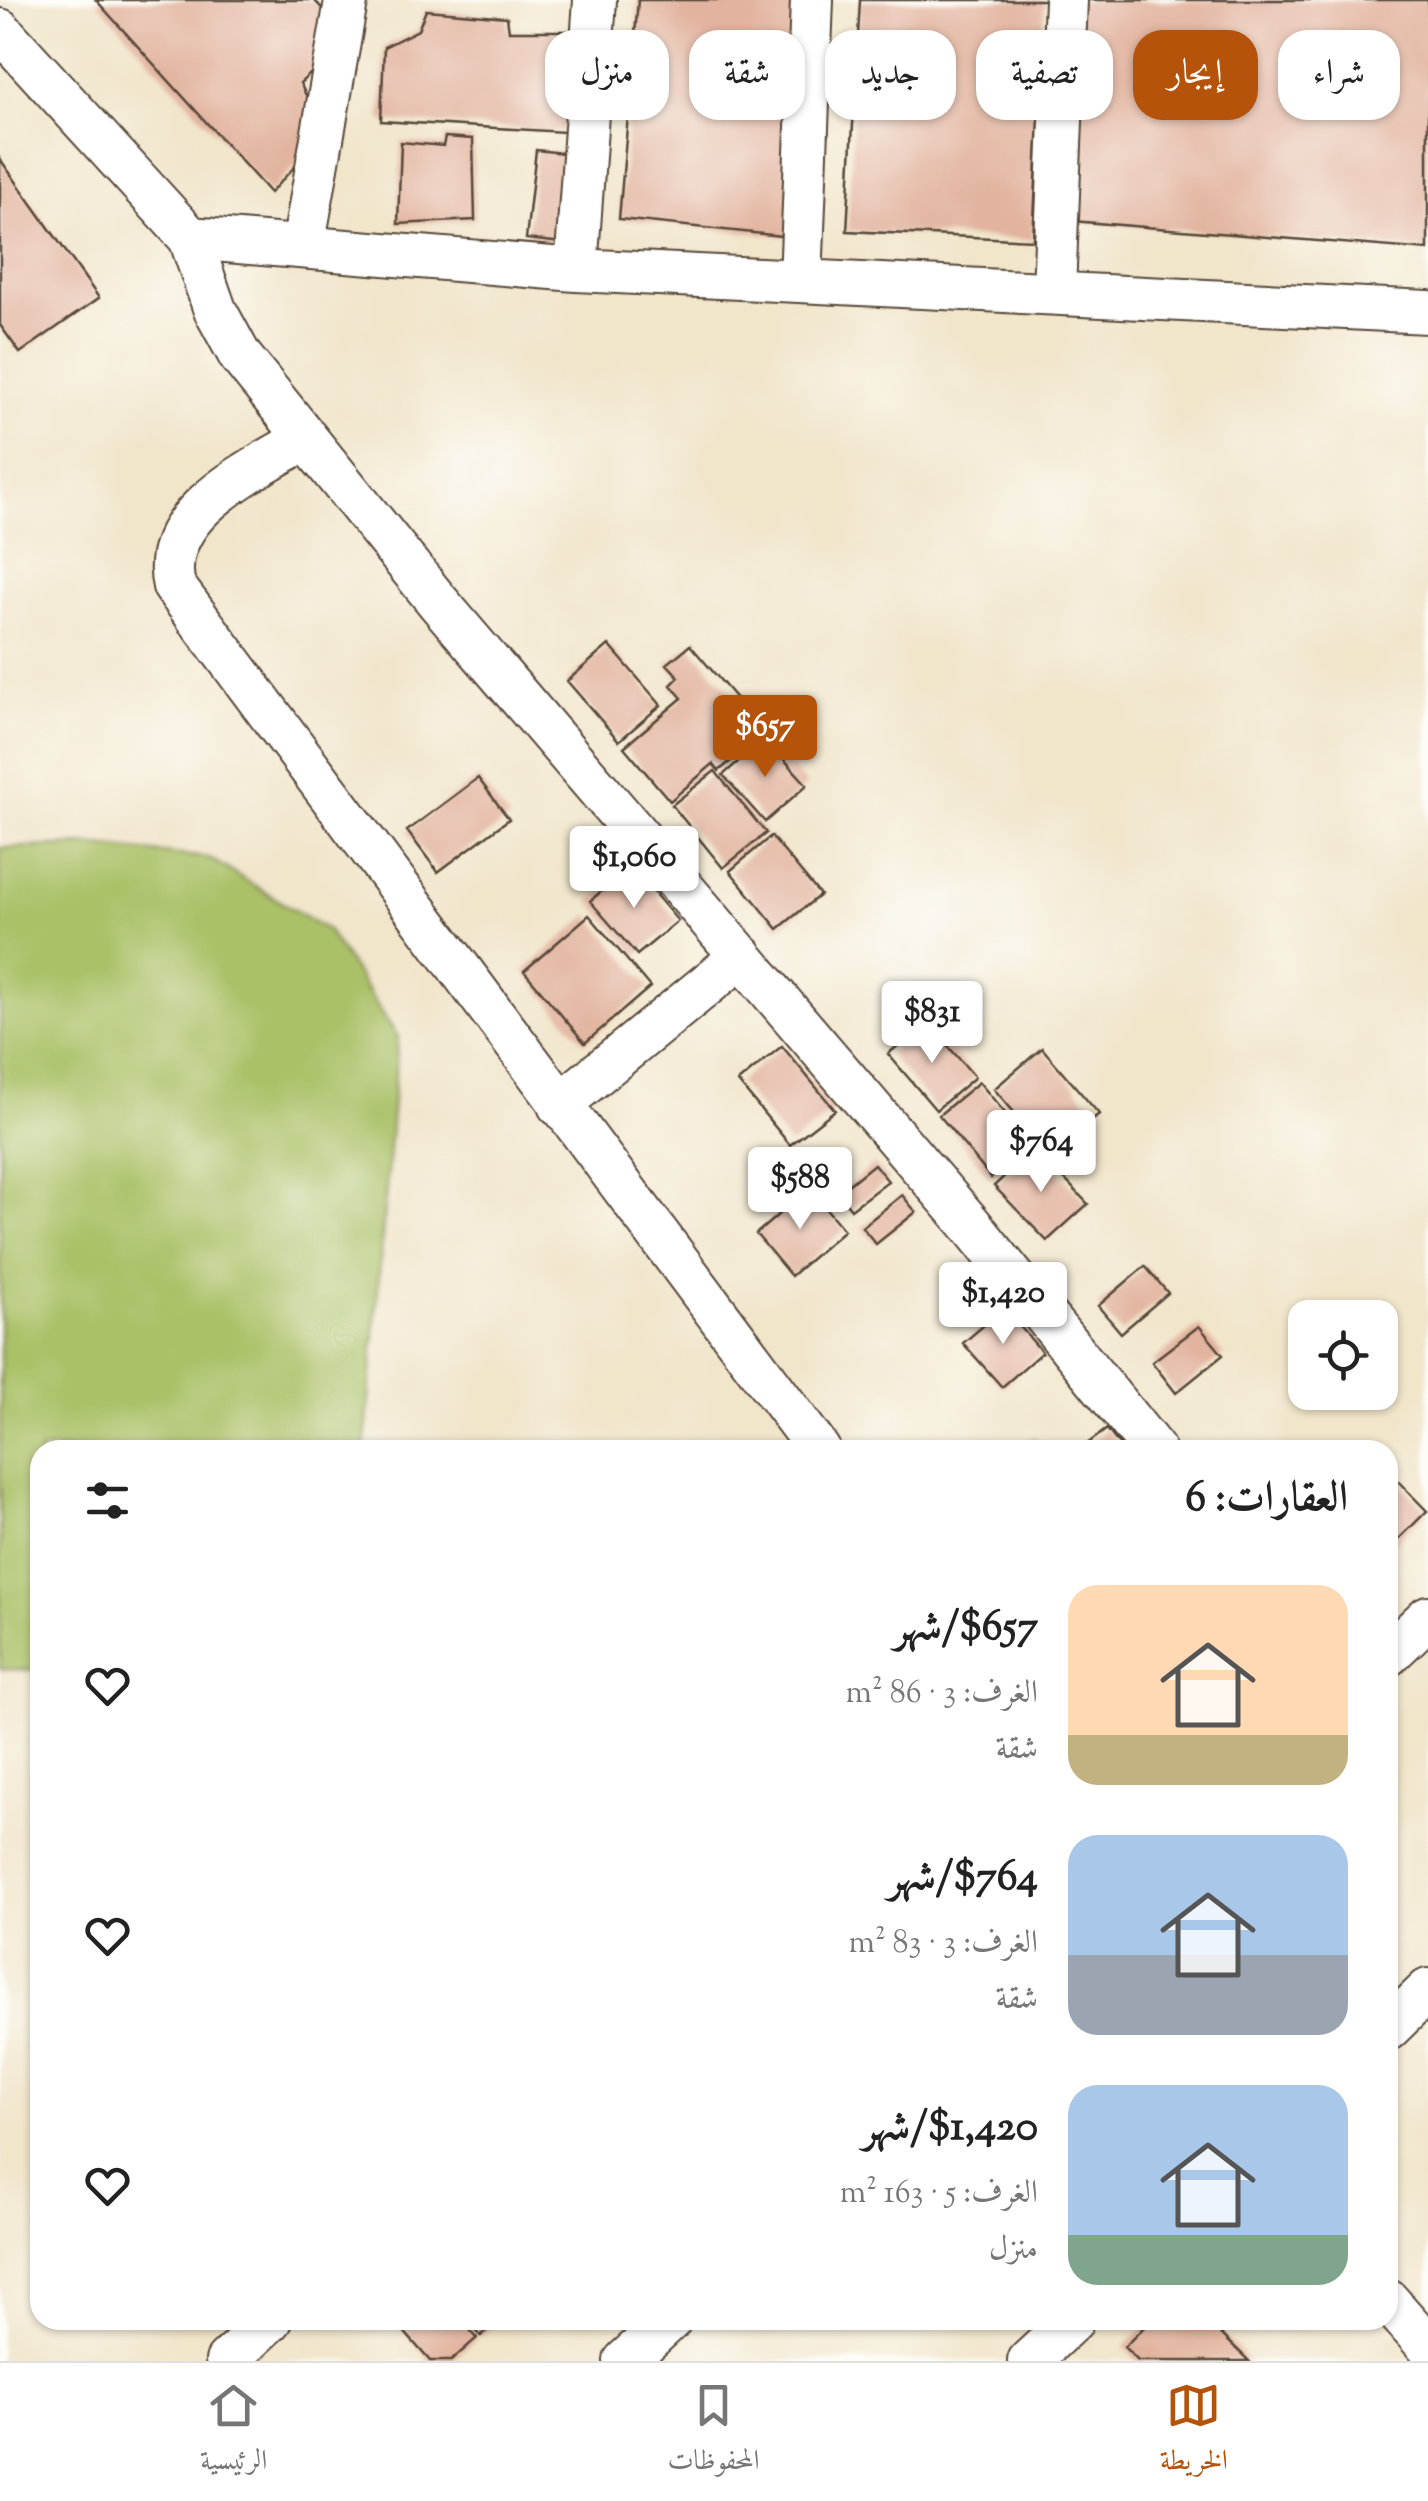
<!DOCTYPE html>
<html lang="ar">
<head>
<meta charset="utf-8">
<style>
  body { margin:0; font-family:"Sorts Mill Goudy",Amiri,serif; background:#f2f2f2; color:#222; direction:rtl; height:100vh; display:flex; flex-direction:column; font-size:38px; white-space:nowrap }
  * { box-sizing:border-box; margin:0 }
  p { font-size:32px; color:#767676 }
  .icon { flex:none; width:55px; height:55px; fill:none; stroke:currentColor; stroke-width:2; stroke-linecap:round; stroke-linejoin:round }
  .map { position:relative; flex:1; overflow:hidden; direction:ltr }
  .panel { position:absolute; left:30px; top:1440px; width:1368px; height:890px; display:flex; flex-direction:column; background:#fff; border-radius:30px; box-shadow:0 2px 8px #0004; direction:rtl }
  .panel>* { flex:none }
  .banner { position:absolute; left:30px; top:30px; width:1370px; height:90px; direction:rtl; display:flex; gap:20px }
  .fabs { position:absolute; left:1288px; top:1300px; display:grid; gap:20px }
  .fabs a { display:grid; place-items:center; width:110px; height:110px; border-radius:20px; background:#fff; box-shadow:0 2px 8px #0004; font-size:50px }
  .price { position:absolute; translate:-50% -85px; padding:0 22px; border-radius:10px; background:#fff; color:#222; font-size:32px; line-height:65px; filter:drop-shadow(0 2px 5px #0008) }
  .price::after { content:''; position:absolute; left:50%; top:60px; width:30px; height:22px; margin-left:-15px; background:inherit; clip-path:polygon(0 0,100% 0,50% 100%) }
  .price.selected { background:#b45309; color:#fff }
  ul { padding:0; list-style:none }
  li { display:flex; align-items:center; gap:30px; height:250px; padding:0 50px }
  li span { display:grid; place-items:center; flex:none; width:280px; height:200px; border-radius:30px; color:#555 }
  li>.icon { margin-inline-start:auto }
  span .icon { width:120px; height:120px; fill:#fffc; stroke-width:1 }
  li b { font-size:42px }
  h2 { display:flex; justify-content:space-between; align-items:center; height:120px; padding:0 50px; font-size:42px }
  .chip { padding:0 35px; border-radius:30px; background:#fff; box-shadow:0 2px 8px #0004; font-size:35px; line-height:90px }
  .chip.selected { background:#b45309; color:#fff }
  .dock { display:flex; justify-content:space-around; align-items:center; height:140px; border-top:2px solid #e0e0e0; background:#fff; font-size:28px; color:#767676 }
  .dock a { display:grid; justify-items:center; gap:5px }
  .dock .selected { color:#b45309 }
  .map>svg:first-child { display:block }
  .green { fill:#aac167; stroke:#727642; stroke-width:2.5 }
  .building { fill:#e2b39e }
  .lines { fill:none; stroke-linecap:round; stroke-linejoin:round }
  .street-casing { stroke:#564638; stroke-width:46 }
  .street { stroke:#fff; stroke-width:42 }
</style>
</head>
<body>
<div class="map">
<svg width="1428" height="2361" viewBox="0 0 1428 2361">
  <rect width="100%" height="100%" fill="#fdfcf7"/>
  <filter id="ink" filterUnits="userSpaceOnUse"><feTurbulence type="fractalNoise" baseFrequency=".01" numOctaves="2"/><feDisplacementMap in="SourceGraphic" scale="20" xChannelSelector="R" yChannelSelector="G"/><feConvolveMatrix kernelMatrix="1 2 1 2 8 2 1 2 1" color-interpolation-filters="sRGB"/></filter>
  <filter id="wash" filterUnits="userSpaceOnUse"><feTurbulence type="fractalNoise" baseFrequency=".0048" numOctaves="4" result="noise"/><feDisplacementMap in="SourceGraphic" scale="40" xChannelSelector="R" yChannelSelector="G"/><feGaussianBlur stdDeviation="2.25" result="paint"/><feColorMatrix in="noise" values="0 0 0 0 0 0 0 0 0 0 0 0 0 0 0 0 0 1.4 0 .05"/><feComposite in="paint" operator="in"/></filter>
  <g filter="url(#wash)">
    <rect width="100%" height="100%" fill="#f1e5ca"/>
    <!-- green -->
    <path class="green" d="M 88,845 L 209,858 L 327,930 L 398,1037 L 365,1450 L 40,1450 L 40,1670 L 0,1669 L 0,848 Z"/>
    <g id="blocks">
      <!-- building -->
      <path class="building" d="M 96,0 L 314,0 L 350,38 L 300,83 L 325,134 L 270,193 Z
        M 638,0 L 800,0 L 791,237 L 619,219 Z
        M 860,0 L 1045,0 L 1033,240 L 847,231 Z
        M 1073,0 L 1428,0 L 1428,250 L 1060,220 Z
        M 426,10 L 507,17 L 509,31 L 582,31 L 581,133 L 381,121 L 384,47 L 418,30 Z
        M 445,137 L 473,139 L 475,220 L 398,224 L 401,142 L 443,146 Z
        M 536,150 L 582,155 L 572,244 L 526,239 Z
        M 0,159 L 99,298 L 20,353 L 0,325 Z
        M 609,645 L 661,705 L 619,741 L 567,681 Z
        M 690,645 L 765,732 L 719,771 L 713,764 L 670,801 L 624,747 L 682,698 L 671,685 L 679,677 L 667,664 Z
        M 765,738 L 807,785 L 765,822 L 723,775 Z
        M 715,771 L 766,833 L 723,868 L 672,805 Z
        M 478,778 L 509,819 L 438,872 L 407,831 Z
        M 771,836 L 820,895 L 778,929 L 730,871 Z
        M 631,866 L 678,921 L 637,955 L 590,901 Z
        M 589,915 L 650,987 L 585,1043 L 524,971 Z
        M 927,1022 L 975,1077 L 936,1110 L 888,1054 Z
        M 782,1046 L 835,1110 L 790,1145 L 738,1082 Z
        M 1042,1048 L 1099,1114 L 1051,1155 L 994,1089 Z
        M 979,1082 L 1031,1144 L 991,1178 L 939,1115 Z
        M 1035,1148 L 1088,1204 L 1047,1241 L 994,1186 Z
        M 874,1164 L 888,1181 L 851,1209 L 838,1193 Z
        M 809,1188 L 844,1230 L 791,1276 L 756,1234 Z
        M 902,1195 L 916,1212 L 876,1244 L 862,1227 Z
        M 1145,1266 L 1168,1293 L 1121,1333 L 1098,1306 Z
        M 1004,1308 L 1042,1352 L 1002,1387 L 963,1343 Z
        M 1199,1326 L 1223,1355 L 1176,1393 L 1152,1362 Z
        M 1107,1429 L 1123,1450 L 1079,1450 Z
        M 1034,1436 L 1046,1450 L 1017,1450 Z
        M 1391,1474 L 1427,1511 L 1388,1550 L 1388,1477 Z
        M 394,2320 L 461,2320 L 477,2338 L 451,2361 L 430,2361 Z
        M 466,2320 L 498,2320 L 481,2336 Z
        M 1151,2320 L 1207,2320 L 1249,2361 L 1138,2361 L 1124,2347 Z"/>
    </g>
  </g>
  <g filter="url(#ink)">
    <use href="#blocks" fill-opacity="0" stroke="#564638" stroke-width="2.5"/>
    <g class="lines">
      <!-- street casing -->
      <g class="street-casing">
        <path id="street" d="M 0,30 L 190,238 L 215,310 L 240,356 L 438,602 L 971,1225 L 1154,1450
          M 190,238 L 576,270 L 1428,312
          M 303,247 L 346,2
          M 576,270 L 595,0
          M 801,281 L 812,0
          M 1054,291 L 1066,0
          M 306,438 C 254,470 156,513 174,586 L 819,1450
          M 559,1105 L 742,956
          M 1388,1655 L 1428,1617
          M 1388,2029 L 1428,1990
          M 1388,2301 L 1428,2346
          M 227,2361 L 271,2320
          M 625,2361 L 670,2320
          M 1029,2361 L 1073,2320"/>
      </g>
      <!-- street -->
      <use href="#street" class="street"/>
    </g>
  </g>
</svg>
<div class="fabs">
<a><svg class="icon" aria-label="locate" viewBox="0 0 24 24"><circle cx="12" cy="12" r="6"/><path d="M12 2v4M12 18v4M2 12h4M18 12h4"/></svg></a>
</div>
<b class="price selected" style="left:765px;top:780px">$657</b>
<b class="price" style="left:634px;top:911px">$1,060</b>
<b class="price" style="left:932px;top:1066px">$831</b>
<b class="price" style="left:1041px;top:1195px">$764</b>
<b class="price" style="left:800px;top:1232px">$588</b>
<b class="price" style="left:1003px;top:1347px">$1,420</b>
<div class="banner">
<a class="chip">شراء</a>
<a class="chip selected">إيجار</a>
<a class="chip">تصفية</a>
<a class="chip">جديد</a>
<a class="chip">شقة</a>
<a class="chip">منزل</a>
</div>
<section class="panel">
<h2>العقارات: 6<svg class="icon" aria-label="filters" viewBox="0 0 24 24"><path d="M4 7h16M4 17h16"/><circle cx="9" cy="7" r="2"/><circle cx="15" cy="17" r="2"/></svg></h2>
<ul>
<li><span style="background:linear-gradient(#ffd9b3 75%,#c2b280 0)"><svg class="icon" aria-label="home" viewBox="0 0 24 24"><path d="M3 11l9-7 9 7M6 9v11h12V9"/></svg></span><div><b>$657/شهر</b><p>الغرف: 3 · 86 m²</p><p>شقة</p></div><svg class="icon" aria-label="heart" viewBox="0 0 24 24"><path d="M12 20l-8-8c-3-5 5-10 8-4 3-6 11-1 8 4z"/></svg></li>
<li><span style="background:linear-gradient(#a9c7e8 60%,#9aa5b1 0)"><svg class="icon" aria-label="home" viewBox="0 0 24 24"><path d="M3 11l9-7 9 7M6 9v11h12V9"/></svg></span><div><b>$764/شهر</b><p>الغرف: 3 · 83 m²</p><p>شقة</p></div><svg class="icon" aria-label="heart" viewBox="0 0 24 24"><path d="M12 20l-8-8c-3-5 5-10 8-4 3-6 11-1 8 4z"/></svg></li>
<li><span style="background:linear-gradient(#a9c7e8 75%,#7fa58c 0)"><svg class="icon" aria-label="home" viewBox="0 0 24 24"><path d="M3 11l9-7 9 7M6 9v11h12V9"/></svg></span><div><b>$1,420/شهر</b><p>الغرف: 5 · 163 m²</p><p>منزل</p></div><svg class="icon" aria-label="heart" viewBox="0 0 24 24"><path d="M12 20l-8-8c-3-5 5-10 8-4 3-6 11-1 8 4z"/></svg></li>
</ul>
</section>
</div>
<nav class="dock">
<a class="selected"><svg class="icon" aria-label="map" viewBox="0 0 24 24"><path d="M3 6l6-2 6 2 6-2v14l-6 2-6-2-6 2zM9 4v14M15 6v14"/></svg>الخريطة</a>
<a><svg class="icon" aria-label="saved" viewBox="0 0 24 24"><path d="M7 4h10v16l-5-4-5 4z"/></svg>المحفوظات</a>
<a><svg class="icon" aria-label="home" viewBox="0 0 24 24"><path d="M3 11l9-7 9 7M6 9v11h12V9"/></svg>الرئيسية</a>
</nav>
</body>
</html>
